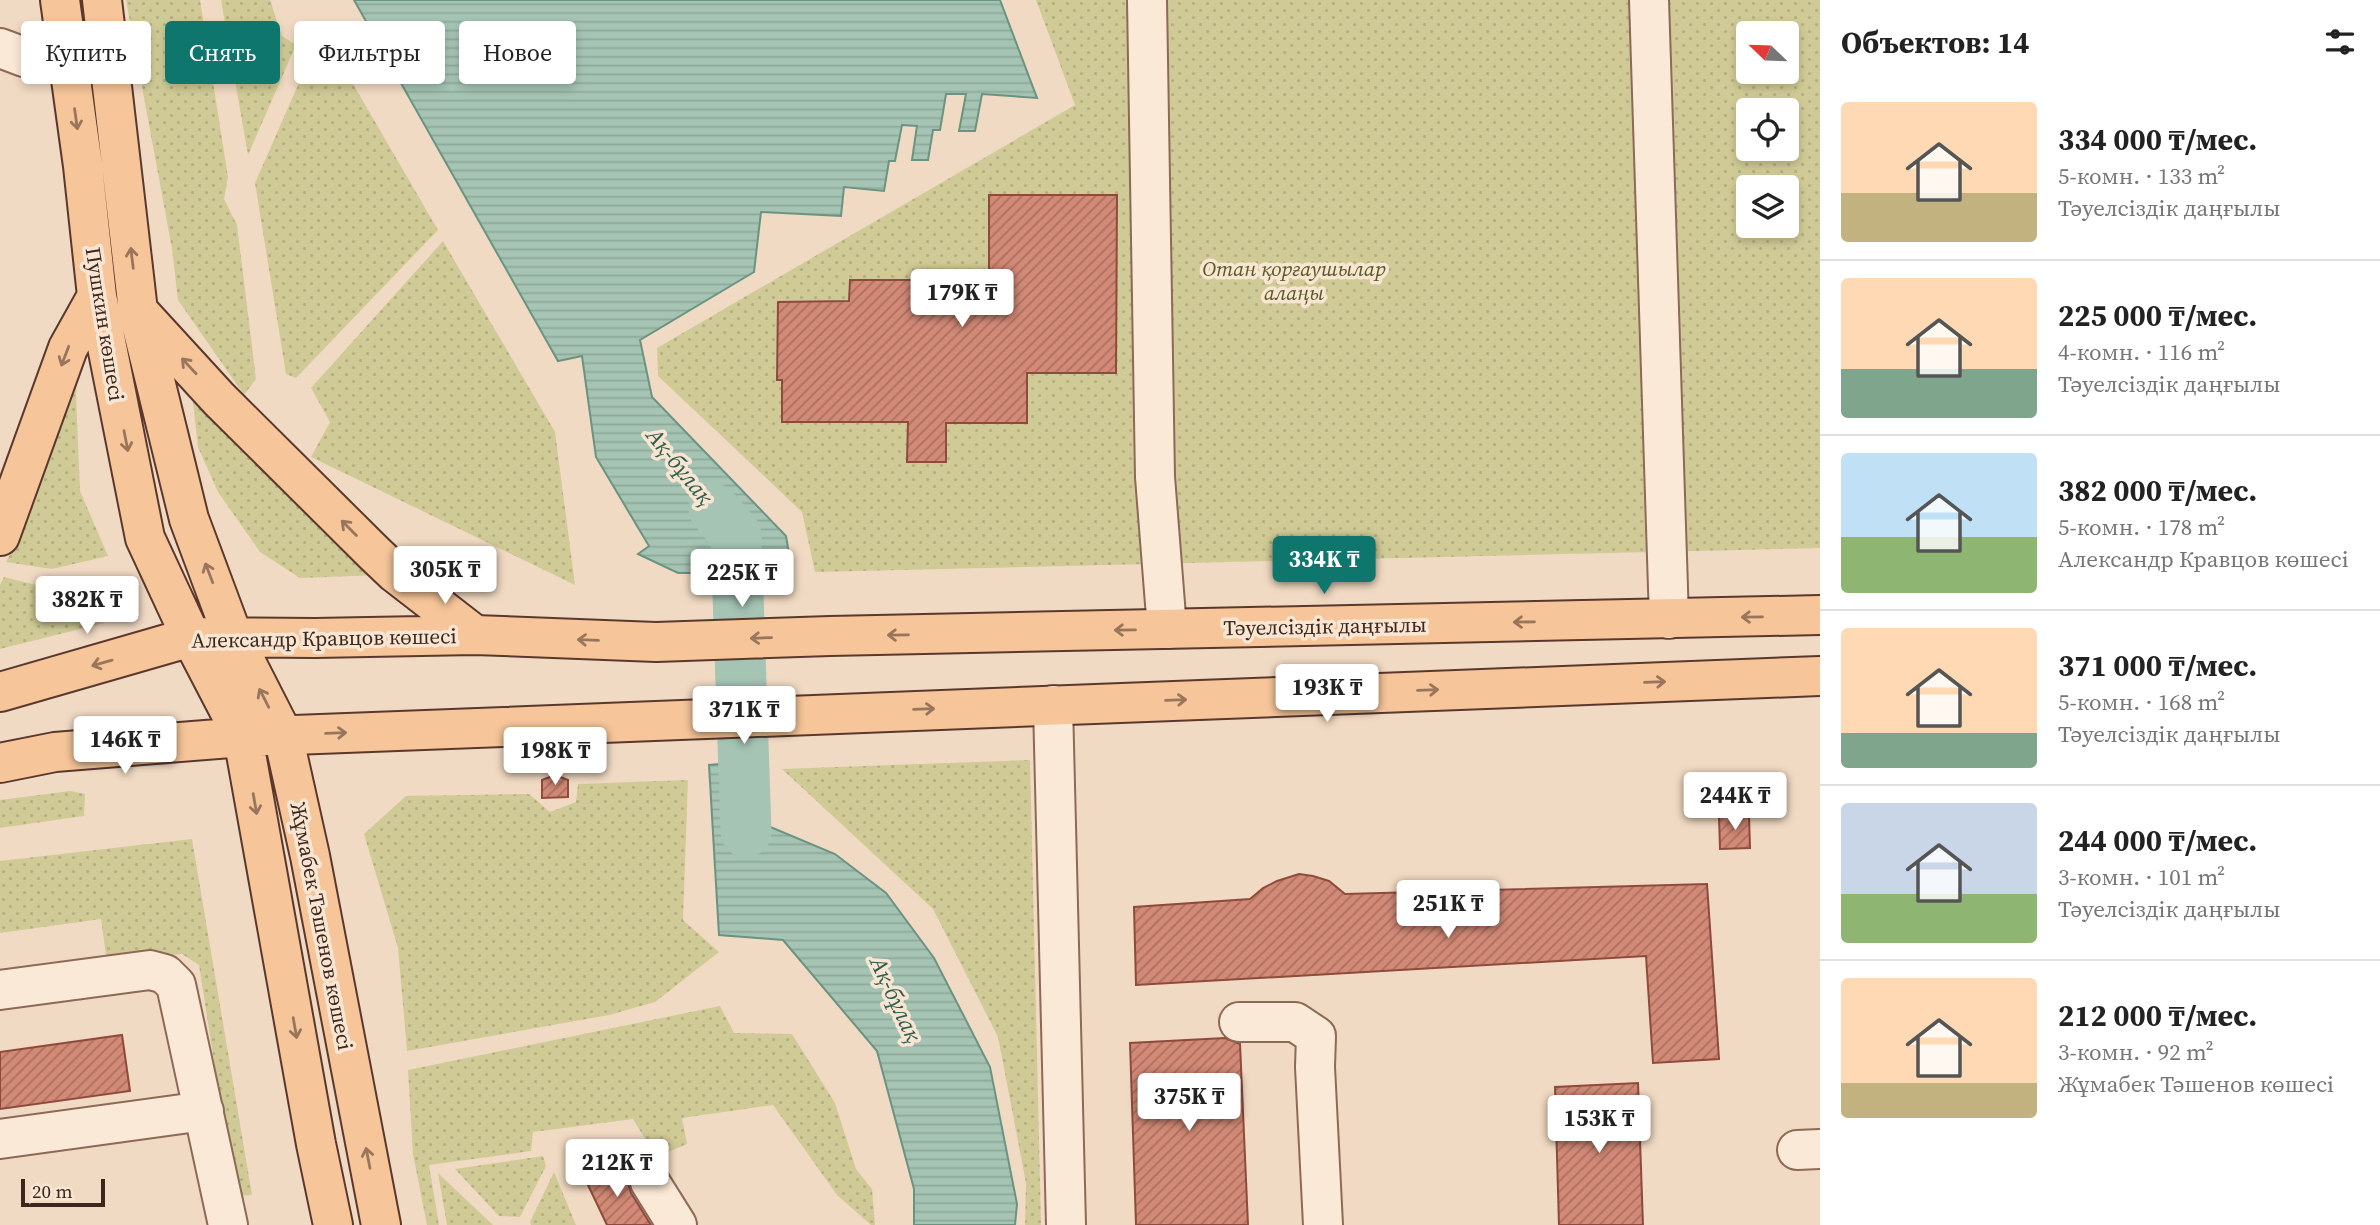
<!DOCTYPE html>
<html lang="ru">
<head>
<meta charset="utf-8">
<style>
  body { margin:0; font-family:"Source Serif 4",serif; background:#f2f2f2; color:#222; height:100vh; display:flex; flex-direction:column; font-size:26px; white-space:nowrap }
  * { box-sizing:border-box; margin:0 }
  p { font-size:23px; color:#767676 }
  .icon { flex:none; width:38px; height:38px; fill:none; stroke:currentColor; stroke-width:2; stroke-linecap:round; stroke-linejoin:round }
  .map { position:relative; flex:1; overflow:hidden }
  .side { display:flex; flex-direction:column; background:#fff; width:560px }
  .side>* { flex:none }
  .guide { position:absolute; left:21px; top:21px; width:665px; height:63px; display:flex; gap:14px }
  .needle { width:46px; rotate:293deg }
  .fabs { position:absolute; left:1736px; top:21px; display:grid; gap:14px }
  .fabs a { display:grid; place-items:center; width:63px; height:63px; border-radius:7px; background:#fff; box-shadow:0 4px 10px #0003; font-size:35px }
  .scale { position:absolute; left:21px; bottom:18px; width:84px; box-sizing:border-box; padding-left:7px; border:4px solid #3c261d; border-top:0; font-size:19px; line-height:24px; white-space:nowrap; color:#3c261d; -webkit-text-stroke:5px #f8e6d3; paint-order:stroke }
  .price { position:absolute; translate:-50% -60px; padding:0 16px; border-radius:7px; background:#fff; color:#222; font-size:23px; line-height:46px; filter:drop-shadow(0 2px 4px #0008) }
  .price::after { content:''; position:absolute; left:50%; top:42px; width:21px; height:16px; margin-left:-10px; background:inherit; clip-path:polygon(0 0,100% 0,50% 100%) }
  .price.selected { background:#0f766e; color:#fff }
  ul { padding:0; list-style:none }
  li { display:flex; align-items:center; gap:21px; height:175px; padding:0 21px }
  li+li { border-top:2px solid #e0e0e0 }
  li span { display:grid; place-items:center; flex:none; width:196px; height:140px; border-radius:7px; color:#555 }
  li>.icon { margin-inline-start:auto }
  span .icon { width:84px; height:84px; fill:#fffc; stroke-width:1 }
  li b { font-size:30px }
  h2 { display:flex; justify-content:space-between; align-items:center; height:84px; padding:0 21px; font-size:30px }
  .pill { padding:0 24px; border-radius:7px; background:#fff; box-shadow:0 4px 10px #0003; font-size:24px; line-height:63px }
  .pill.selected { background:#0f766e; color:#fff }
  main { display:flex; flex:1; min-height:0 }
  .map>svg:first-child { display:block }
  .grass { fill:url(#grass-dots); fill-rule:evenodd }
  .water { fill:url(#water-rules); stroke:#6b9381; stroke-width:2 }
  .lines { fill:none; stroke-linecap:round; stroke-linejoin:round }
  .river { stroke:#a5c4b4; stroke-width:51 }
  .building { fill:url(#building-hatch); stroke:#8e4b3c; stroke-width:2 }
  .minor-casing { stroke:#8d6958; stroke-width:42 }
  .major-casing { stroke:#5a382d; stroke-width:42 }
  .minor { stroke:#fbe9d7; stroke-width:38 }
  .major { stroke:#f6c599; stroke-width:38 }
  .oneway { stroke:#99765b }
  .labels { text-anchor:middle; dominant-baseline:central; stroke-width:7; stroke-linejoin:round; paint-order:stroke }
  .park-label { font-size:21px; font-style:italic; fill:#575a23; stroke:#f8e6d3 }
  .street-label { font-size:21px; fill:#3c261d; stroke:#f8e6d3 }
  .water-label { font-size:23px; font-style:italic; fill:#2c5c4f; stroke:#f8e6d3 }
</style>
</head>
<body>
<main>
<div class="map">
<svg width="1820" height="1225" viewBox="0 0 1820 1225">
  <defs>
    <pattern id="grass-dots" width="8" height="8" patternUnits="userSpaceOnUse" patternTransform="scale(1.75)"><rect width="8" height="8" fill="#d0cb96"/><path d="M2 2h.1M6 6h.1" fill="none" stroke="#b4ae81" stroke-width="1.8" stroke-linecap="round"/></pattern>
    <pattern id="water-rules" width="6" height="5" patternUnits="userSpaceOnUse" patternTransform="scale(1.75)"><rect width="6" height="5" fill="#a5c4b4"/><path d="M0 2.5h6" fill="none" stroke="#8fa89a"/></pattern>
    <pattern id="building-hatch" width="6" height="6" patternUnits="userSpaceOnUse" patternTransform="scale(1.75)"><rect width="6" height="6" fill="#d28976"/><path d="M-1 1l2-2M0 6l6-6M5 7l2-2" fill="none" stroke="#ac7060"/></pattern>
  </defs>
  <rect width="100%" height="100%" fill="#f1dac3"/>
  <!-- grass -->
  <path class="grass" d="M 126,0 L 200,0 L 228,177 L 224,199 L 237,225 L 256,379 L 244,395 L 178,300 L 172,249 Z
    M 221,0 L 270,0 L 282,36 L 296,45 L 248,155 Z
    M 1036,0 L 1820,0 L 1820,548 L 815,572 L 802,512 L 658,376 L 657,348 L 1075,105 ZM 1748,33 L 1787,33 L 1787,72 L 1748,72 ZM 1748,110 L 1787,110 L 1787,149 L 1748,149 ZM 1748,187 L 1787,187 L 1787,226 L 1748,226 Z
    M 328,41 L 438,230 L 296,378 L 286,374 L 255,183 L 316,44 Z
    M 443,241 L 555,432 L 575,585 L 311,457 L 330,422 L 311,388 Z
    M 79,360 L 76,394 L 80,491 L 108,556 L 52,569 L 6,562 L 23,529 Z
    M 192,393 L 380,575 L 300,578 L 260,552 L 218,492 L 198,447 Z
    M 4,577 L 52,589 L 95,578 L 104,623 L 0,649 L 0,585 Z
    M 1030,760 L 1041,1225 L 1025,1225 L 1026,1183 L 998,1037 L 933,909 L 782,769 Z
    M 688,780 L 683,920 L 719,952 L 655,1002 L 609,1015 L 407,1051 L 398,948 L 364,834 L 406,796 L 529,794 L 550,812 L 576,802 L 578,784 Z
    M 70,791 L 85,794 L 84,816 L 0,828 L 0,800 Z
    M 192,839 L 252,1195 L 235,1196 L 199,965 L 182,954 L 107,962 L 101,919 L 0,933 L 0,861 Z
    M 720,1006 L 734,1033 L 792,1034 L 835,1103 L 856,1169 L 872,1189 L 875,1225 L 871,1225 L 837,1195 L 773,1105 L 682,1118 L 687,1144 L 656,1157 L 633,1119 L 533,1132 L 531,1151 L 429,1165 L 439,1225 L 427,1225 L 413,1154 L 408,1070 Z
    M 543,1156 L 546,1166 L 520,1217 L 499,1216 L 455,1169 Z
    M 554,1172 L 576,1225 L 531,1225 L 530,1222 Z
    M 438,1173 L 493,1225 L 447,1225 Z"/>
  <!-- water -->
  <path class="water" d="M 354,0 L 1000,0 L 1037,98 L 982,94 L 975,131 L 959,131 L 966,94 L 946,94 L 940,130 L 933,130 L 928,160 L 912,160 L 917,126 L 902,125 L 895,161 L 889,161 L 884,191 L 844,187 L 841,216 L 761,212 L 754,272 L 640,340 L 652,397 L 786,536 L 791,566 L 724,573 L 678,573 L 638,554 L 649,546 L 596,457 L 582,356 L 558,361 Z
    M 766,760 L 768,826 L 835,854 L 886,893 L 934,958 L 990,1067 L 1017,1204 L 1015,1225 L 914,1225 L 914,1189 L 877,1051 L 783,940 L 719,935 L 709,765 Z"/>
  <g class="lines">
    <!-- river -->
    <path class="river" d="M 714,509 L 736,535 L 746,832"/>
  </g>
  <!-- building -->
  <path class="building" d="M 989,195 L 1117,195 L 1116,373 L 1027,373 L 1027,423 L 946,423 L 946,462 L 907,462 L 908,422 L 782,422 L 782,380 L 777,380 L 778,302 L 849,301 L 850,280 L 989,280 Z
    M 555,775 L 568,780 L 568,797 L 542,798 L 542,780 Z
    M 1749,815 L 1750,848 L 1720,849 L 1719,816 Z
    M 1299,874 L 1313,876 L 1329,881 L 1345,894 L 1707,884 L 1719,1059 L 1653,1063 L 1646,956 L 1136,985 L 1134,907 L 1250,899 L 1263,888 L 1277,881 Z
    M 122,1035 L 130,1091 L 0,1109 L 0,1052 Z
    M 1225,1038 L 1240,1044 L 1248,1225 L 1136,1225 L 1130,1043 Z
    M 1638,1083 L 1643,1225 L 1559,1225 L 1555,1087 Z
    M 626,1165 L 630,1174 L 628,1183 L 631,1193 L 651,1225 L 607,1225 L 587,1183 Z"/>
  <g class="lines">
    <!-- minor casing -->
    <g class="minor-casing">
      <path id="minor" d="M 1147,0 L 1155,477 L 1167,629
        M 1649,0 L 1669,619
        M 0,48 L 24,57 L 67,52
        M 1053,705 L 1066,1225
        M 0,990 L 150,970 L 165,974 L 176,985 L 228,1225
        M 1239,1022 L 1295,1022 L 1316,1036 L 1315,1067 L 1323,1225
        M 0,1139 L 204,1111
        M 1797,1150 L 1820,1149
        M 650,1182 L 677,1225"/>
    </g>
    <!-- major casing -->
    <g class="major-casing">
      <path id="major" d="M 60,0 L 83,166 L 97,296 L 145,538 L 191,637 L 243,737 L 316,1144 L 333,1225
        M 102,0 L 138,311 L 189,519 L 233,637 L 283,735 L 310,856 L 381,1225
        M 142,315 L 219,399 L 374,553 L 395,573 L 475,635
        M 0,536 L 68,348 L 97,296
        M 0,692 L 191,637 L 315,638 L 475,635 L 656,642 L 830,636 L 1820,615
        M 0,763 L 55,752 L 243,737 L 1820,676"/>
    </g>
    <!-- minor -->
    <use href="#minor" class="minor"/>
    <!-- major -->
    <use href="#major" class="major"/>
  </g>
  <!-- one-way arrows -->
  <defs><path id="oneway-shaft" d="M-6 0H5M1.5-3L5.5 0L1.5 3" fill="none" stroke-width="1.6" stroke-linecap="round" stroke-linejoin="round" transform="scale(1.75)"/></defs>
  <g class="oneway">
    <use href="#oneway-shaft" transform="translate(76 119) rotate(82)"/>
    <use href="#oneway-shaft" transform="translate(132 258) rotate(-97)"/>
    <use href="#oneway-shaft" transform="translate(65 356) rotate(111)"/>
    <use href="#oneway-shaft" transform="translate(189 366) rotate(-133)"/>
    <use href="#oneway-shaft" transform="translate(126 441) rotate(79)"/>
    <use href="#oneway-shaft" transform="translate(349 528) rotate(-135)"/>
    <use href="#oneway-shaft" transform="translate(209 573) rotate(-111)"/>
    <use href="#oneway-shaft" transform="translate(1752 617) rotate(179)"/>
    <use href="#oneway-shaft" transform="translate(1524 622) rotate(179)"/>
    <use href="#oneway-shaft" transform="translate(1125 630) rotate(179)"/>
    <use href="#oneway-shaft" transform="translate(898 635) rotate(179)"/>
    <use href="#oneway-shaft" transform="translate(761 638) rotate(178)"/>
    <use href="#oneway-shaft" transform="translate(588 640) rotate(-178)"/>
    <use href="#oneway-shaft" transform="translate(102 663) rotate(164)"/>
    <use href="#oneway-shaft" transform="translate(1655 682) rotate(-2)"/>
    <use href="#oneway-shaft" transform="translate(1428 690) rotate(-2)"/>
    <use href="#oneway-shaft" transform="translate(264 698) rotate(-117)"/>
    <use href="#oneway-shaft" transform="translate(1176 700) rotate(-2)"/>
    <use href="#oneway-shaft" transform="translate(924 709) rotate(-2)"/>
    <use href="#oneway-shaft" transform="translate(336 733) rotate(-2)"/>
    <use href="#oneway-shaft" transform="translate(255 804) rotate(80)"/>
    <use href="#oneway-shaft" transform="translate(295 1028) rotate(80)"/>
    <use href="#oneway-shaft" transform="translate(368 1158) rotate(-101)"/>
  </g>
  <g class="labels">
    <!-- park labels -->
    <g class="park-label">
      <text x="1294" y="268">Отан қорғаушылар<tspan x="1294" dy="24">алаңы</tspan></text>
    </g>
    <!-- street labels -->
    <g class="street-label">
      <text transform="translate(105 324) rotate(81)">Пушкин көшесі</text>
      <text transform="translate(1325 626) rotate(-1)">Тәуелсіздік даңғылы</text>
      <text transform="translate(324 638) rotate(-1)">Александр Кравцов көшесі</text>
      <text transform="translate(322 926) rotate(79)">Жұмабек Тәшенов көшесі</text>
    </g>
    <!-- water labels -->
    <g class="water-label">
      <text transform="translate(680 466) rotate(51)">Ақ-бұлақ</text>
      <text transform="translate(896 999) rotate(65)">Ақ-бұлақ</text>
    </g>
  </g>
</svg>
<div class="fabs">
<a><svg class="needle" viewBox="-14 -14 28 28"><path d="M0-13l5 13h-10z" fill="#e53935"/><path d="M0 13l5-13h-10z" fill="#767676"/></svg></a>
<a><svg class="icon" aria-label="locate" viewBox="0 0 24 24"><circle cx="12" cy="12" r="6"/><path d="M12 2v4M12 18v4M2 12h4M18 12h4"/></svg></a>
<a><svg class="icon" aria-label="layers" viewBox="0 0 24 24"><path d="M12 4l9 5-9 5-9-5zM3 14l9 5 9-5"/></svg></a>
</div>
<div class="scale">20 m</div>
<b class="price" style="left:962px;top:329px">179K ₸</b>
<b class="price selected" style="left:1324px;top:596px">334K ₸</b>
<b class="price" style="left:445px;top:606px">305K ₸</b>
<b class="price" style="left:742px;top:609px">225K ₸</b>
<b class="price" style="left:87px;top:636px">382K ₸</b>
<b class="price" style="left:1327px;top:724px">193K ₸</b>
<b class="price" style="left:744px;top:746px">371K ₸</b>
<b class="price" style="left:125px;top:776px">146K ₸</b>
<b class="price" style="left:555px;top:787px">198K ₸</b>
<b class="price" style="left:1735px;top:832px">244K ₸</b>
<b class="price" style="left:1448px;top:940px">251K ₸</b>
<b class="price" style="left:1189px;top:1133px">375K ₸</b>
<b class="price" style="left:1599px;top:1155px">153K ₸</b>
<b class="price" style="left:617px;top:1199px">212K ₸</b>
<div class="guide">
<a class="pill">Купить</a>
<a class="pill selected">Снять</a>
<a class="pill">Фильтры</a>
<a class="pill">Новое</a>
</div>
</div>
<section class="side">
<h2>Объектов: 14<svg class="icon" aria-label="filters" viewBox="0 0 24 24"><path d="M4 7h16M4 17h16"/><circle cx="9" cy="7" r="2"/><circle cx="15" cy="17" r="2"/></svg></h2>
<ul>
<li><span style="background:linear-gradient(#ffd9b3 65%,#c2b280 0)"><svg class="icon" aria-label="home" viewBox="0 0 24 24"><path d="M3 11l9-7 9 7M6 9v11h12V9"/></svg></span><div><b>334 000 ₸/мес.</b><p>5-комн. · 133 m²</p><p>Тәуелсіздік даңғылы</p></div></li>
<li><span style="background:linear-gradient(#ffd9b3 65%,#7fa58c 0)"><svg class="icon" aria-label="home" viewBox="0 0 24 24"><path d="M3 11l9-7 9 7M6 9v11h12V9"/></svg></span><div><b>225 000 ₸/мес.</b><p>4-комн. · 116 m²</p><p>Тәуелсіздік даңғылы</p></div></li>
<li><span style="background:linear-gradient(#bfe0f5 60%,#8fb573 0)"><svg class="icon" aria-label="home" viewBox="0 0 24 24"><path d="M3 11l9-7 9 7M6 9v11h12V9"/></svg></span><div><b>382 000 ₸/мес.</b><p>5-комн. · 178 m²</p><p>Александр Кравцов көшесі</p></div></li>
<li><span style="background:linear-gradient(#ffd9b3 75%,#7fa58c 0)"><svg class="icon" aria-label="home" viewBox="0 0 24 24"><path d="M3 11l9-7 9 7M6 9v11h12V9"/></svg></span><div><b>371 000 ₸/мес.</b><p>5-комн. · 168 m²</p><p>Тәуелсіздік даңғылы</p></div></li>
<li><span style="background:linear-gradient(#c9d6e8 65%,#8fb573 0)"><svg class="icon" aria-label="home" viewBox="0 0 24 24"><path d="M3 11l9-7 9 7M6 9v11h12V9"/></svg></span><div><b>244 000 ₸/мес.</b><p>3-комн. · 101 m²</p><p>Тәуелсіздік даңғылы</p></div></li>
<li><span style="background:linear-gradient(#ffd9b3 75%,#c2b280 0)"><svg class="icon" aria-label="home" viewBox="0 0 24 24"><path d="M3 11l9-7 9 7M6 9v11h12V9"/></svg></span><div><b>212 000 ₸/мес.</b><p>3-комн. · 92 m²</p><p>Жұмабек Тәшенов көшесі</p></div></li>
</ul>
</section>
</main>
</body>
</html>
